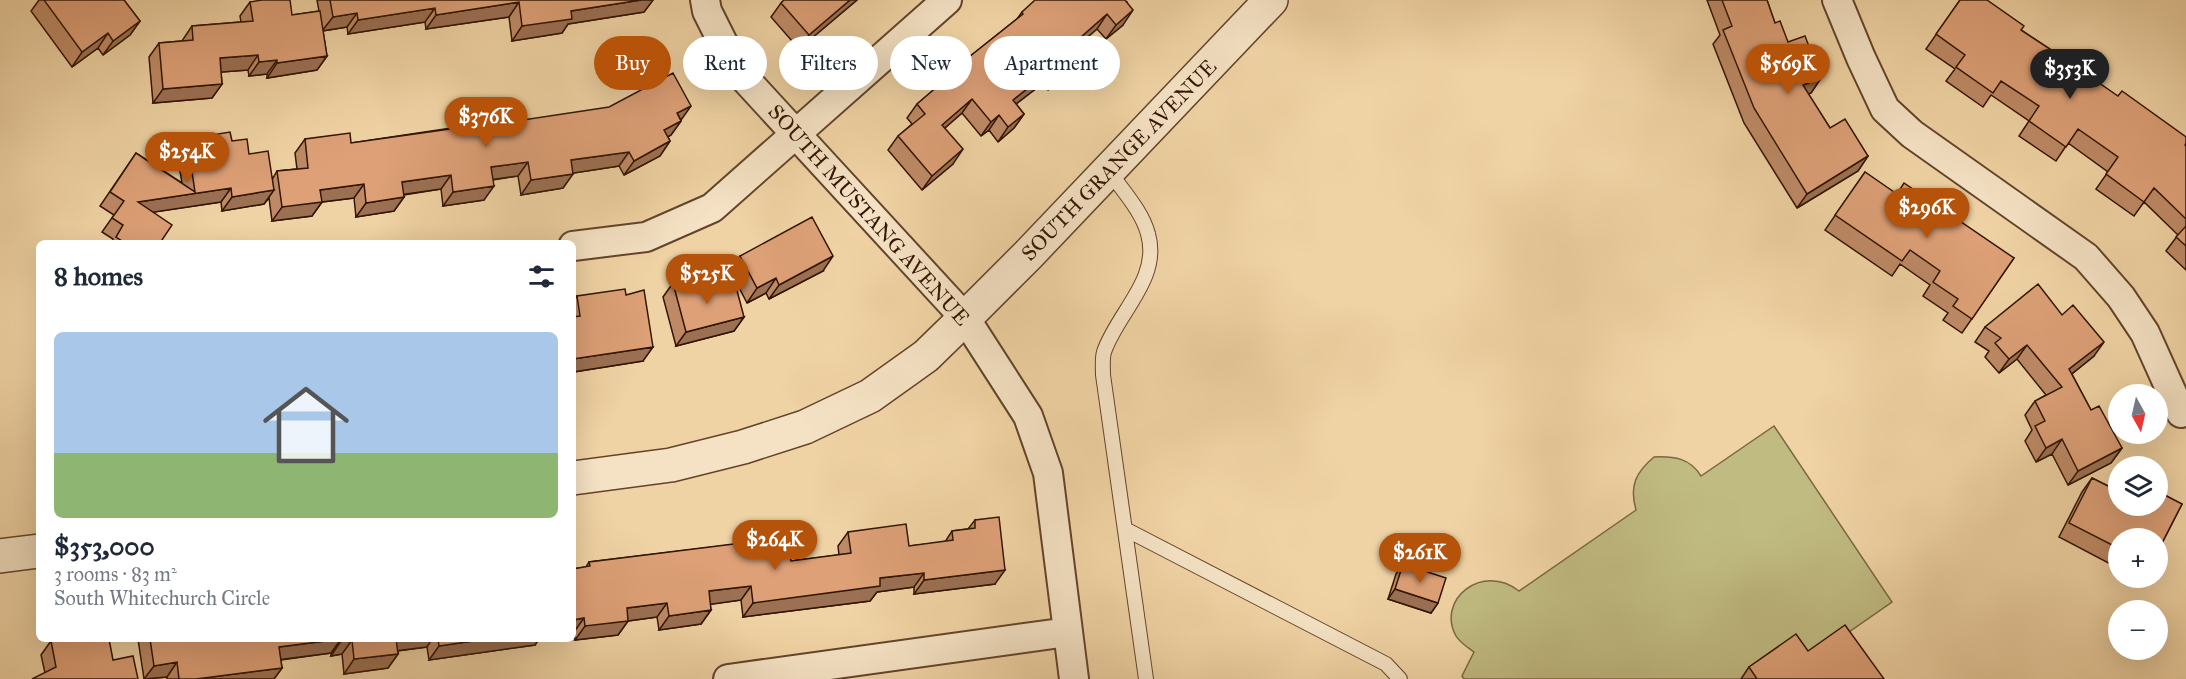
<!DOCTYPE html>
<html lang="en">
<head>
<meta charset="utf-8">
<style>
  body { margin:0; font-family:"IM FELL Great Primer",serif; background:#f6f6f7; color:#1f2937; height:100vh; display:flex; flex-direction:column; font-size:22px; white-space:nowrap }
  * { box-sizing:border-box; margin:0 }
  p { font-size:20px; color:#747a83 }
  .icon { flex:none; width:33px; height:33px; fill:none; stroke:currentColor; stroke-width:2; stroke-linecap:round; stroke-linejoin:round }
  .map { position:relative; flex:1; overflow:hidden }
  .details { position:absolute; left:36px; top:240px; width:540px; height:402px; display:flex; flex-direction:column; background:#fff; border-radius:9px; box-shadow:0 6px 24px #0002 }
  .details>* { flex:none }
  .banner { position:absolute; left:594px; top:36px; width:570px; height:54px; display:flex; gap:12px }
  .needle { width:39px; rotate:172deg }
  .controls { position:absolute; left:2108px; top:384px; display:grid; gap:12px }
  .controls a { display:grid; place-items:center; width:60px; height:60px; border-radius:50%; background:#fff; box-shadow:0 6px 24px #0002; font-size:30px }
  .price { position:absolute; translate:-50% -51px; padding:0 14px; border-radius:21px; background:#b45309; color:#fff; font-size:20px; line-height:39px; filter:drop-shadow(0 2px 3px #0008) }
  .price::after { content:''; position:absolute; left:50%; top:36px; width:18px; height:14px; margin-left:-9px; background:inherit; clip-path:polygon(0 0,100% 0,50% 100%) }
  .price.active { background:#222; color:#fff }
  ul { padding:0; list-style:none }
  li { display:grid; align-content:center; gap:12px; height:318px; padding:0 18px }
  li+li { border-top:2px solid #e0e1e3 }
  li span { display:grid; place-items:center; height:186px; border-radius:9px; color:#555 }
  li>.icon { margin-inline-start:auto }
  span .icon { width:108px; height:108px; fill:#fffc; stroke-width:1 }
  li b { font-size:26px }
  h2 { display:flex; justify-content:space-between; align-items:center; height:72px; padding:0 18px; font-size:26px }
  .pill { padding:0 21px; border-radius:27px; background:#fff; box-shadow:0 6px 24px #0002; font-size:21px; line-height:54px }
  .pill.active { background:#b45309; color:#fff }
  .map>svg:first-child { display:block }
  .green { fill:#c0bb81; stroke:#796842; stroke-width:1.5 }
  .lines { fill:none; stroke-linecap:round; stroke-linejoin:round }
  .service-casing { stroke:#62442b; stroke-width:16 }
  .minor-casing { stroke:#62442b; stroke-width:32 }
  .tertiary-casing { stroke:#62442b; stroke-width:36 }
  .service { stroke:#f5e2c4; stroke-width:14 }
  .minor { stroke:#f5e2c4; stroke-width:28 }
  .tertiary { stroke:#f5e2c4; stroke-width:33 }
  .wall { fill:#be8a66; stroke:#321503; stroke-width:1.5 }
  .shaded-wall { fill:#9b7053; stroke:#321503; stroke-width:1.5 }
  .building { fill:#dda077; stroke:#321503; stroke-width:1.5 }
  .labels { text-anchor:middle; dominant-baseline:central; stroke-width:4.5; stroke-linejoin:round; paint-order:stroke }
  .street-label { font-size:21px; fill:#321503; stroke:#f5e2c4 }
</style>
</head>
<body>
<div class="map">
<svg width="2186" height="679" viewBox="0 0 2186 679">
  <rect width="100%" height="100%" fill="#f0d3a4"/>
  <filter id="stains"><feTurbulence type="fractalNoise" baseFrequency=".00333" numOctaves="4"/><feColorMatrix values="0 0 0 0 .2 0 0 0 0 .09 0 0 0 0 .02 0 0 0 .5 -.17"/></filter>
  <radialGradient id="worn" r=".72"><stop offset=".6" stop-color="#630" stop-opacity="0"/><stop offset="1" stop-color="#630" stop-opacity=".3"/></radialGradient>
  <!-- green -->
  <path class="green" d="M 1774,426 L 1892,602 L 1833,643 L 1745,679 L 1464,679 L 1462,676 L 1474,652 C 1469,648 1460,643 1456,636 C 1436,600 1482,562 1519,591 L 1636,510 C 1629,486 1636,472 1654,457 C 1674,456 1690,458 1701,476 Z"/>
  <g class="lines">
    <!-- service casing -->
    <g class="service-casing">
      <path id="service" d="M 1109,171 C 1122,190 1142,211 1148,234 C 1161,279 1117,313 1104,352 C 1102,359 1103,368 1103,375 L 1146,679
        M 1125,529 L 1386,664 L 1400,679"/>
    </g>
    <!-- minor casing -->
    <g class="minor-casing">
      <path id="minor" d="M 705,0 L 707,11 L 736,69 L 965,318 L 1028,416 L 1048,473 L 1074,679
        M 1837,0 L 1861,58 L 1885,109 L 1912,134 L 2086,257 L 2121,297 L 2145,333 L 2181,413
        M 573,246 L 646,237 L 712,208 L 947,0
        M 728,679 L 1068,632"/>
    </g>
    <!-- tertiary casing -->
    <g class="tertiary-casing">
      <path id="tertiary" d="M 573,478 L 671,465 L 743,447 L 805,427 L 870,396 L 926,356 L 965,318 L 1028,255 L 1271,0
        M 0,556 L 39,551"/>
    </g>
    <!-- service -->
    <use href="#service" class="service"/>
    <!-- minor -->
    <use href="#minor" class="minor"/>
    <!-- tertiary -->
    <use href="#tertiary" class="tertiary"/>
  </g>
  <!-- wall -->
  <path class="wall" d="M 39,0 L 124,0 L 140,21 L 130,35 L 103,55 L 98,48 L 72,67 L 31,11 Z
    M 317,0 L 653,0 L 644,12 L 568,24 L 562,33 L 512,41 L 509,17 L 426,29 L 425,22 L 348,34 L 347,27 L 323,31 L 327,56 L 317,70 L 267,78 L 267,74 L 249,76 L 248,70 L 221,72 L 222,84 L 212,98 L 153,103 L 149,57 L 159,43 L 182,41 L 192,26 L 241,22 L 240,16 L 250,2 L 292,15 L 319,11 Z
    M 784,0 L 857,0 L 799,49 L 771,17 L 781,3 Z
    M 1707,0 L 1767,0 L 1775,23 L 1788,42 L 1821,78 L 1811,93 L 1808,94 L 1830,128 L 1868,156 L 1858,171 L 1797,208 L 1744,123 L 1713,44 L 1720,35 Z
    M 1960,0 L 2021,30 L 2082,71 L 2186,146 L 2186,270 L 2166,251 L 2178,235 L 2144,202 L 2134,216 L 2096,189 L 2108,172 L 2068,143 L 2056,161 L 2019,136 L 2029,121 L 1991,95 L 1983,107 L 1946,81 L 1955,69 L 1926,49 Z
    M 1127,2 L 1123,25 L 1106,39 L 1097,29 L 1066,55 L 1063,77 L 1048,90 L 1042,84 L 1016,104 L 1024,114 L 1014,128 L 998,142 L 989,130 L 981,136 L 962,113 L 945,128 L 953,164 L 922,190 L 888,150 L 898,136 L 912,124 L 907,118 L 917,104 L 959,68 L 964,61 L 1017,19 L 1022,12 Z
    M 680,120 L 681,121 L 671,135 L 668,137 L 670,141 L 660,156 L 624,175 L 619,166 L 573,173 L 563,188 L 521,195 L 518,176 L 493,180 L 484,200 L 443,206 L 441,189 L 404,195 L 404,197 L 394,211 L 356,217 L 354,198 L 322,202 L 312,216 L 272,221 L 269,198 L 264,204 L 222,211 L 221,202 L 153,212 L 160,243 L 111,243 L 113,239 L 102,232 L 114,215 L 100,206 L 136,153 L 182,183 L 177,153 L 187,139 L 232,141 L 249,154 L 273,178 L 277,171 L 297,169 L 295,153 L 305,139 L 351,143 L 458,127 L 463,121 L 496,124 Z
    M 1865,172 L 1896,194 L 2014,258 L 1962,333 L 1943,320 L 1948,313 L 1923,296 L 1930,285 L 1900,264 L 1892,276 L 1825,230 Z
    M 740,256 L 823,271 L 769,299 L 766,293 L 747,303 L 730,270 Z
    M 673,283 L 700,292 L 744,317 L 734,331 L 676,346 L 663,297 Z
    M 577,296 L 643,361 L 573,372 L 573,302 Z
    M 1985,327 L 2094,356 L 2072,374 L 2091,410 L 2122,448 L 2111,463 L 2068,485 L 2052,454 L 2036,462 L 2025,441 L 2032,430 L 2025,415 L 2035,401 L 2046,395 L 2017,359 L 1999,373 L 1985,357 L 1989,351 L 1975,342 Z
    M 2092,478 L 2118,491 L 2118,506 L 2157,506 L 2157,491 L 2182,504 L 2161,545 L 2157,551 L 2157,538 L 2118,538 L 2118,568 L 2059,537 L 2082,492 Z
    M 975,520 L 995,584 L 914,594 L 914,587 L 877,592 L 870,601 L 743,617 L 741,600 L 710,604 L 711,610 L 701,624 L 659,630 L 657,617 L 628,621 L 618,635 L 575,640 L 574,632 L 573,633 L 573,569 L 586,567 L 589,562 L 763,541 L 765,538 L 791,561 L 839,555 L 838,546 L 848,532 L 909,546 L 945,542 L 952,531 L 968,529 Z
    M 1403,564 L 1438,603 L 1431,613 L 1388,599 L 1396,574 Z
    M 138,639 L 212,639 L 212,641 L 232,639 L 539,639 L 535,645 L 429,660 L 427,647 L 398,651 L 398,654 L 388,668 L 344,674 L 342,654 L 331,656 L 331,653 L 281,660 L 282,668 L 274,679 L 167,679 L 167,677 L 144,679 Z
    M 51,641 L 113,660 L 45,673 L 41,655 Z
    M 1808,651 L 1884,679 L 1741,679 L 1749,667 Z"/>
  <!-- shaded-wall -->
  <path class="shaded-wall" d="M 641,0 L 653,0 L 644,12 L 568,24 L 562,33 L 512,41 L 522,26 L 571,11 Z
    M 850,0 L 857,0 L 799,49 L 809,35 Z
    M 519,2 L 509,17 L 426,29 L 436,15 Z
    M 435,8 L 425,22 L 348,34 L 358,20 Z
    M 1133,10 L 1123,25 L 1106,39 L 1116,25 Z
    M 357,13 L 347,27 L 322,31 L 333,17 Z
    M 1107,14 L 1097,29 L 1054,66 L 1064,52 Z
    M 140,21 L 130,35 L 103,55 L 113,41 Z
    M 108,33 L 98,48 L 72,67 L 82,52 Z
    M 258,55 L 248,70 L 210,73 L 220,58 Z
    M 327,56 L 317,70 L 267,78 L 277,63 Z
    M 277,60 L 267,74 L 249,76 L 259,62 Z
    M 1073,63 L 1063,77 L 1048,90 L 1058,76 Z
    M 1052,69 L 1042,84 L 1003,114 L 1013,100 Z
    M 1821,78 L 1811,93 L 1793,100 L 1803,85 Z
    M 222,84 L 212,98 L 153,103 L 163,89 Z
    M 972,99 L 962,113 L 932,139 L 942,125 Z
    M 691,106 L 681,120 L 677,113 Z
    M 1024,114 L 1014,128 L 998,142 L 1008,127 Z
    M 999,115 L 989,130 L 981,136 L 991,122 Z
    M 681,121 L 671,135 L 654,145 L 664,130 Z
    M 670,141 L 660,156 L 624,175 L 634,161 Z
    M 963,149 L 953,164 L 922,190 L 932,176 Z
    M 629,152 L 619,166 L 561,175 L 571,160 Z
    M 1868,156 L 1858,171 L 1797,208 L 1807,194 Z
    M 528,162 L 518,176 L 481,181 L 491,167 Z
    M 573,174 L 563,188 L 521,195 L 531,180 Z
    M 451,175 L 441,189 L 392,196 L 402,182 Z
    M 364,184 L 354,198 L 322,202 L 312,216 L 272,221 L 282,207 L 320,190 Z
    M 494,186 L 484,200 L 443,206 L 453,192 Z
    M 231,188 L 221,202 L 128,216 L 138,202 Z
    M 274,190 L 264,204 L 222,211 L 232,197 Z
    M 404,197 L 394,211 L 356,217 L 366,203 Z
    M 833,256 L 823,271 L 769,299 L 779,285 Z
    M 776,278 L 766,293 L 747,303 L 757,288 Z
    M 744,317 L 734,331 L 676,346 L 686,332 Z
    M 2104,342 L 2094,356 L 2059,384 L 2069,369 Z
    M 2027,345 L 2017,359 L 1999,373 L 2009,359 Z
    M 653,347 L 643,361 L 573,372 L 573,359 Z
    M 2062,439 L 2052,454 L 2036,462 L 2046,448 Z
    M 2122,448 L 2111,463 L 2068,485 L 2078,471 Z
    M 1005,570 L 995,584 L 914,594 L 924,580 Z
    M 924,573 L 914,587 L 877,592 L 870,601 L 743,617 L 753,603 L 880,578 Z
    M 751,586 L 741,600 L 699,606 L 709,591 Z
    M 1395,589 L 1438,603 L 1431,613 L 1388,599 Z
    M 667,603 L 657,617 L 628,621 L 618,635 L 575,640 L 585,626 L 627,608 Z
    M 711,610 L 701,624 L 659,630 L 669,616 Z
    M 584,618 L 574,632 L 573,633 L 573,620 Z
    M 341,639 L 331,653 L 269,661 L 279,647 Z
    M 395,639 L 432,639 L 427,647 L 386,652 Z
    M 487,639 L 539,639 L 535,645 L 429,660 L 439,646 Z
    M 352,640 L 342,654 L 331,656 L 341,641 Z
    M 398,654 L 388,668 L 344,674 L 354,659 Z
    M 177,662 L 167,677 L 144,679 L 154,666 Z
    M 282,668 L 274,679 L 196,679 Z"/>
  <!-- building -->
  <path class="building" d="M 44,0 L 124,0 L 140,21 L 113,41 L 108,33 L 82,52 Z
    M 262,0 L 290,0 L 292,15 L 320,11 L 327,56 L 277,63 L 277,60 L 259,62 L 258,55 L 220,58 L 222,84 L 163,89 L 159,43 L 193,40 L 192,26 L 253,21 L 250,2 Z
    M 330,0 L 641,0 L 571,11 L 572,19 L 522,26 L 519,2 L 436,15 L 435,8 L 358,20 L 357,13 L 333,17 Z
    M 784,0 L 850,0 L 809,35 L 781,3 Z
    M 1035,0 L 1125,0 L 1133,10 L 1116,25 L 1107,14 L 1064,52 L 1073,63 L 1058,76 L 1052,69 L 1013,100 L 1024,114 L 1008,127 L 999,115 L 991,122 L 972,99 L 942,125 L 963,149 L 932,176 L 898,136 L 925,114 L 917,104 L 966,62 L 964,61 L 1023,14 L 1022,12 Z
    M 1722,0 L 1767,0 L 1775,23 L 1780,21 L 1788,42 L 1805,36 L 1821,78 L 1803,85 L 1830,128 L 1845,119 L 1868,156 L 1807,194 L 1754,108 L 1723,30 L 1732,26 Z
    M 1960,0 L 1987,0 L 2024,26 L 2021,30 L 2062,57 L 2067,50 L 2087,63 L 2082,71 L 2118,96 L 2122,91 L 2186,137 L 2186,143 L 2185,145 L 2186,146 L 2186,219 L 2154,188 L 2144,202 L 2106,174 L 2118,157 L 2078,129 L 2066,147 L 2029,121 L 2039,106 L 2001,81 L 1993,93 L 1956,67 L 1965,55 L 1936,34 Z
    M 673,73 L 691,106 L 677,113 L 681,121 L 664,130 L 670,141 L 634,161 L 629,152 L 571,160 L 573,174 L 531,180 L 528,162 L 491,167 L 494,186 L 453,192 L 451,175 L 402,182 L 404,197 L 366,203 L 364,184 L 320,190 L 322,202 L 282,207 L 277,171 L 308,168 L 305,139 L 350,133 L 351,143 L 464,127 L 463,121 L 494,116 L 496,124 L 609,107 Z
    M 230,132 L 232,141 L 247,139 L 249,154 L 268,151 L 274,190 L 232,197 L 231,188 L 138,202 L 172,225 L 160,243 L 125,243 L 116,237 L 123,225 L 112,218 L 124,201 L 110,192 L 136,153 L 195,192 L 187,139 Z
    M 1865,172 L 1897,194 L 1904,183 L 2014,258 L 1972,319 L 1953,306 L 1958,299 L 1933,282 L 1940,271 L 1910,250 L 1902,261 L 1835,215 Z
    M 812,217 L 833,256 L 779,285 L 776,278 L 757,288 L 740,256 Z
    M 2186,226 L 2186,246 L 2176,237 Z
    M 696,277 L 700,292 L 735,283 L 744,317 L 686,332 L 673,283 Z
    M 2038,284 L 2062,315 L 2073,305 L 2104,342 L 2069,369 L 2091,410 L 2099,406 L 2122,448 L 2078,471 L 2062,439 L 2046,448 L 2035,426 L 2045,421 L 2035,401 L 2062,387 L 2027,345 L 2009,359 L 1995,343 L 2001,338 L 1985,327 Z
    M 625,289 L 626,295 L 644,290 L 653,347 L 573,359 L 573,317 L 580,316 L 577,296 Z
    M 2092,478 L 2118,491 L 2118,506 L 2157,506 L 2157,491 L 2182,504 L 2161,545 L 2157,543 L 2157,538 L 2118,538 L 2118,548 L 2069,523 Z
    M 999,517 L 1005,570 L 924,580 L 924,573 L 880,578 L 880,586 L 753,603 L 751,586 L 709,591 L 711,610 L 669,616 L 667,603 L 627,608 L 628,621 L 585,626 L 584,618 L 573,620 L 573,569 L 590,566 L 589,562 L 766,540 L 765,538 L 788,535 L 791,561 L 851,553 L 848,532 L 906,524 L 909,546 L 953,540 L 952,531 L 975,528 L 975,520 Z
    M 1403,564 L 1446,578 L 1438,603 L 1395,589 Z
    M 1845,625 L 1884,679 L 1757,679 L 1749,667 L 1796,634 L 1808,651 Z
    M 62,639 L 109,639 L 113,660 L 133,656 L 138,679 L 32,679 L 56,667 L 51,641 Z
    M 150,639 L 212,639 L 212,641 L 232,639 L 396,639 L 398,654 L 354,659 L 352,640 L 341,641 L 341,639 L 279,647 L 282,668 L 196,679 L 179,679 L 177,662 L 154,666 Z
    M 438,639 L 487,639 L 439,646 Z"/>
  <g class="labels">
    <!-- street labels -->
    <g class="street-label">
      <text transform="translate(1119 160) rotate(-46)">SOUTH GRANGE AVENUE</text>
      <text transform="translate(869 215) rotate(48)">SOUTH MUSTANG AVENUE</text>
    </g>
  </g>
  <rect width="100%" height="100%" filter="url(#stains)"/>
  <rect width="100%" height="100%" fill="url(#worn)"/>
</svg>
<div class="controls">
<a><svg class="needle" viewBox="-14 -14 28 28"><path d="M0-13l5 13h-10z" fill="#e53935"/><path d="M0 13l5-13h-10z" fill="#747a83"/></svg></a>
<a><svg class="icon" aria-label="layers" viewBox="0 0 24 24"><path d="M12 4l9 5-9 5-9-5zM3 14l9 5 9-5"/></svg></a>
<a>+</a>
<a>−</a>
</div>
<b class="price" style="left:1788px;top:95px">$569K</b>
<b class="price active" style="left:2070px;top:100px">$353K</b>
<b class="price" style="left:486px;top:148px">$376K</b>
<b class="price" style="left:187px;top:183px">$254K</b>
<b class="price" style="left:1927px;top:239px">$296K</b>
<b class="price" style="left:707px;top:305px">$525K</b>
<b class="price" style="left:775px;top:571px">$264K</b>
<b class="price" style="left:1420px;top:584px">$261K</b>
<div class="banner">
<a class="pill active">Buy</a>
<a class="pill">Rent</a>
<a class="pill">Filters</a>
<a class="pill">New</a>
<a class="pill">Apartment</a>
</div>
<section class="details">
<h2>8 homes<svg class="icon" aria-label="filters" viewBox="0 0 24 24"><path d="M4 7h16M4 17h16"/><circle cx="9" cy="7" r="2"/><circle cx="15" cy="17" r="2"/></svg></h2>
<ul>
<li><span style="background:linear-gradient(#a9c7e8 65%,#8fb573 0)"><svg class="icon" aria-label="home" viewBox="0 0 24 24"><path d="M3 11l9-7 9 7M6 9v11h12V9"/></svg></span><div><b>$353,000</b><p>3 rooms · 83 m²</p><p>South Whitechurch Circle</p></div></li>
</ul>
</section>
</div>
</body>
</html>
